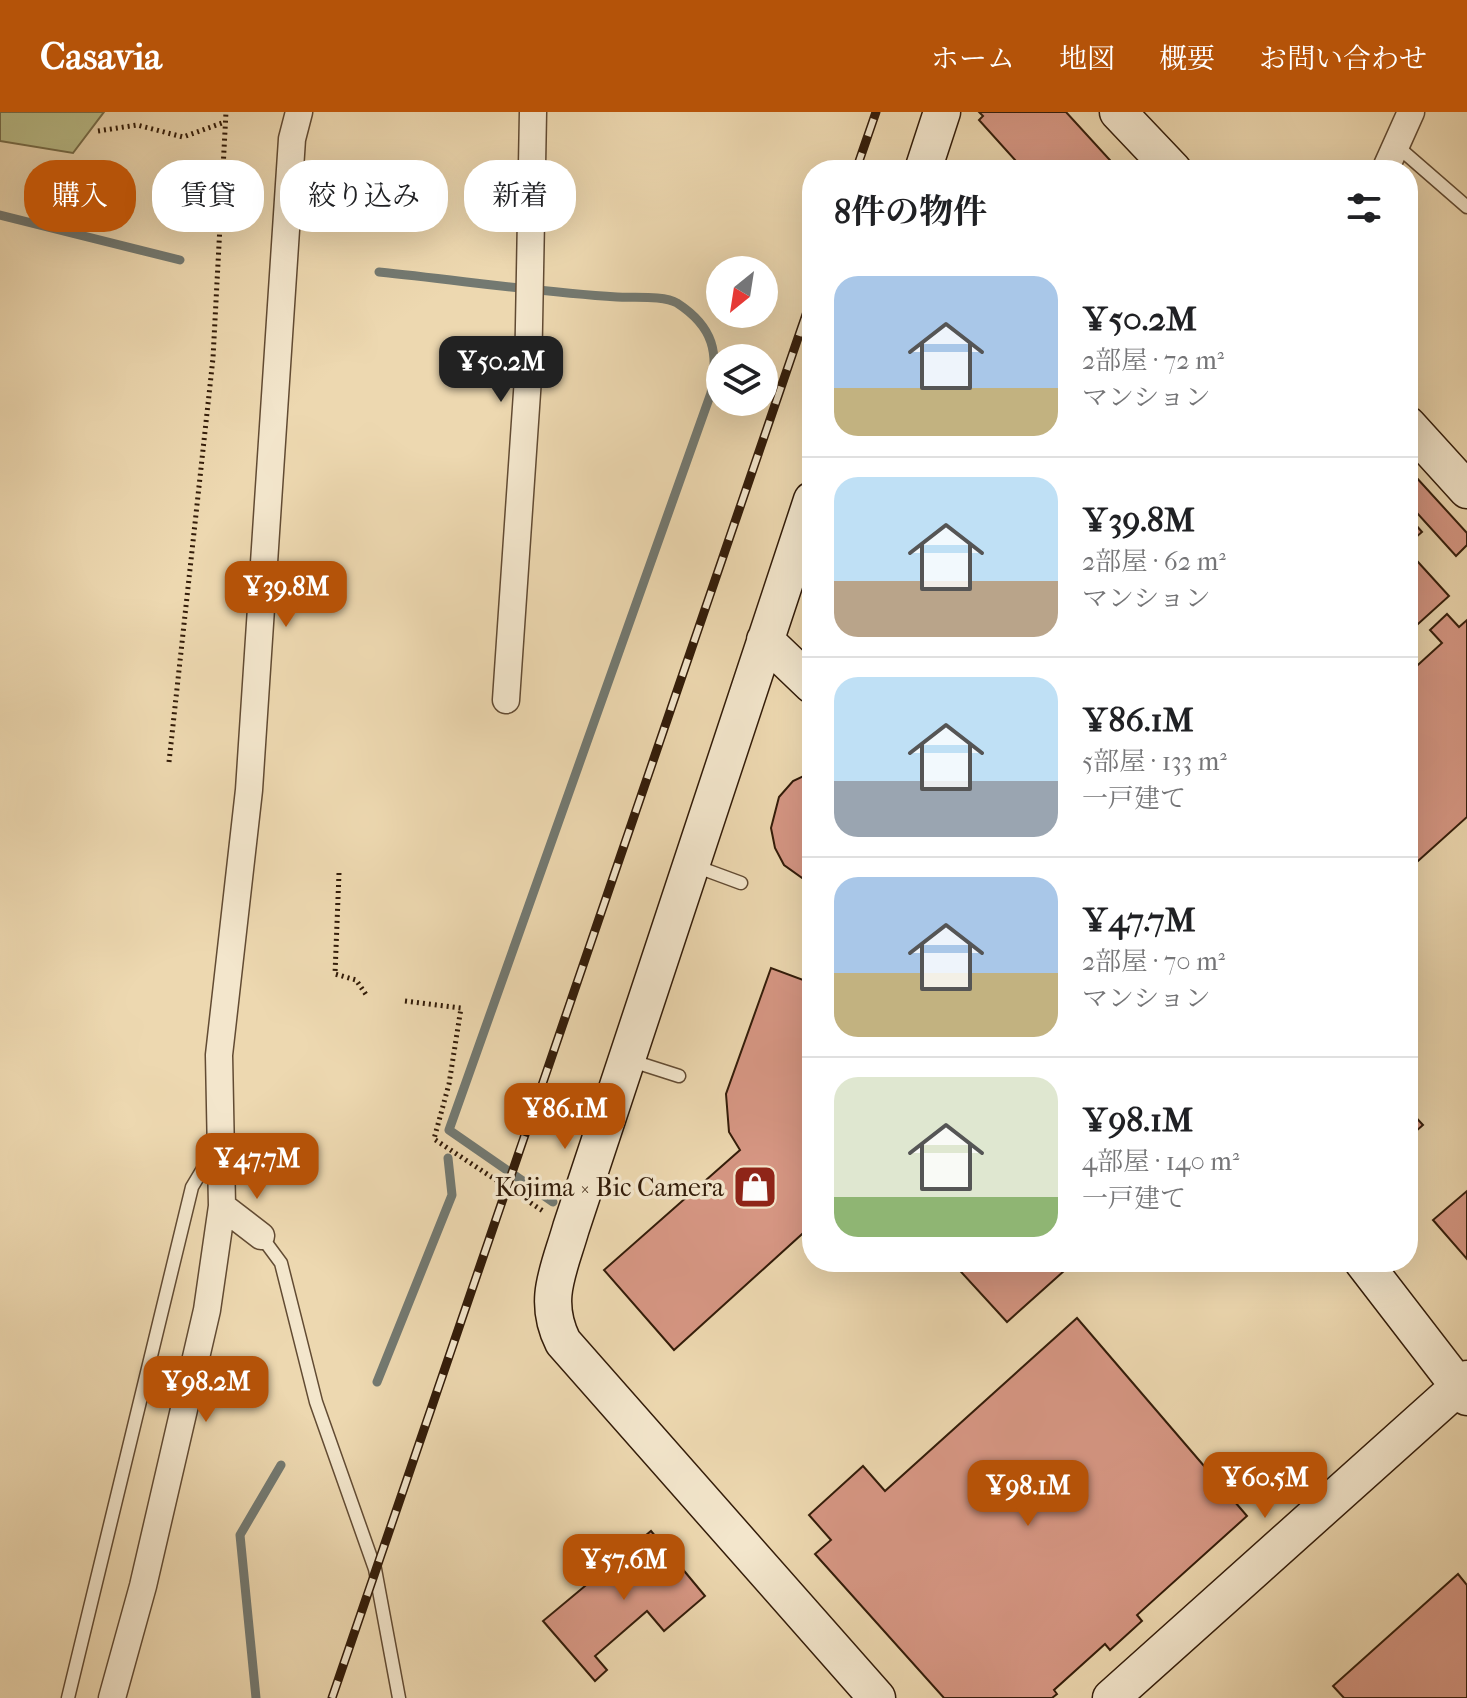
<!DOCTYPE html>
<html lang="ja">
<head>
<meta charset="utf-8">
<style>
  body { margin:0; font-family:"IM FELL French Canon","Noto Serif JP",serif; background:#f6f6f6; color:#202124; height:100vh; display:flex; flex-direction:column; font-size:30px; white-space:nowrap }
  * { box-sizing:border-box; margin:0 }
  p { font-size:26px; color:#757577 }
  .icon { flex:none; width:44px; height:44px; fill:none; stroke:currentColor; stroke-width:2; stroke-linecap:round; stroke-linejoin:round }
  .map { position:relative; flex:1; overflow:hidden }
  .drawer { position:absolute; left:802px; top:48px; width:616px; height:1112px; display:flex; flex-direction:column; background:#fff; border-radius:32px; box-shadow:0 8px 32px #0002 }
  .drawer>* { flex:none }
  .top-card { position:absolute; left:24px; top:48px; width:658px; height:72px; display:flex; gap:16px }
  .needle { width:52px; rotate:210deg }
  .fabs { position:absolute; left:706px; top:144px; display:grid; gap:16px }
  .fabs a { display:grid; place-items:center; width:72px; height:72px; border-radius:50%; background:#fff; box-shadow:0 8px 32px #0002; font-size:40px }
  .price { position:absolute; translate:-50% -68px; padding:0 18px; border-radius:16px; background:#b45309; color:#fff; font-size:26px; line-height:52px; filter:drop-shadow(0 2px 4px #0008) }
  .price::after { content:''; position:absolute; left:50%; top:48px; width:24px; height:18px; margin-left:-12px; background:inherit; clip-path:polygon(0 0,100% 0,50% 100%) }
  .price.selected { background:#222; color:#fff }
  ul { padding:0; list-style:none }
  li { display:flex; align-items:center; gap:24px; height:200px; padding:0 32px }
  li+li { border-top:2px solid #e0e0e0 }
  li span { display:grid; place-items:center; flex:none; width:224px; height:160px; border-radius:24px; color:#555 }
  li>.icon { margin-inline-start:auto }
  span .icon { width:96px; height:96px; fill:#fffc; stroke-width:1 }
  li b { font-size:34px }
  h2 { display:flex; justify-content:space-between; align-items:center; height:96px; padding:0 32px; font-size:34px }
  .pill { padding:0 28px; border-radius:32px; background:#fff; box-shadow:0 8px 32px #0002; font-size:28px; line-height:72px }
  .pill.selected { background:#b45309; color:#fff }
  header { display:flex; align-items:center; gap:48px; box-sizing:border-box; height:112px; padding:0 40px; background:#b45309; color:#fff }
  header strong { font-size:38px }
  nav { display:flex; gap:44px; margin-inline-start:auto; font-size:28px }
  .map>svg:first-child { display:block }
  .green { fill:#babe8a; stroke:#766d4a; stroke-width:2 }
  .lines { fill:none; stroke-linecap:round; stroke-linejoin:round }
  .stream { stroke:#737971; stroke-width:9 }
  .building { fill:#d79784; stroke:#331c09; stroke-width:2 }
  .lane-casing { stroke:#624b33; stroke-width:15 }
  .street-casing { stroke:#624b33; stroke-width:29 }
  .secondary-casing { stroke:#331c09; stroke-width:39 }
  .path { stroke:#331c09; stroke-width:5; stroke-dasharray:2 4; stroke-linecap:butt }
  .lane { stroke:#f3e6cc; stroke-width:12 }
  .street { stroke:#f3e6cc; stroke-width:26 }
  .secondary { stroke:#f3e6cc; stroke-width:36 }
  .rail-casing { stroke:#331c09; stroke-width:9 }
  .rail { stroke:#f3e6cc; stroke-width:6; stroke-dasharray:18; stroke-linecap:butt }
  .labels { text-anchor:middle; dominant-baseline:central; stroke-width:7; stroke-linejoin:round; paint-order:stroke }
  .poi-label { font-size:26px; fill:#331c09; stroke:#f3e6cc; text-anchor:end }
</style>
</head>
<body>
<header>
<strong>Casavia</strong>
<nav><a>ホーム</a><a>地図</a><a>概要</a><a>お問い合わせ</a></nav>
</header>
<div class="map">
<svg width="1467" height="1586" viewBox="0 0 1467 1586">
  <rect width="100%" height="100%" fill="#edd8b0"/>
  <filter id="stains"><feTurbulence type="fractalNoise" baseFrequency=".0025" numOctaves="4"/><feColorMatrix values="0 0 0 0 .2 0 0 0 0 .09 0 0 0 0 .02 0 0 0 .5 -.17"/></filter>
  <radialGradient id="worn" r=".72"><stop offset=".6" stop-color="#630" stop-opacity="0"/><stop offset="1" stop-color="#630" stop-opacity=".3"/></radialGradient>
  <!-- green -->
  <path class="green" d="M 0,0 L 104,0 L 73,41 L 0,29 Z"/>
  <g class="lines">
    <!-- stream -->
    <path class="stream" d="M 0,103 L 180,148
      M 379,160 C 458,168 537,180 617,185 C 634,186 664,183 677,191 C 714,215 719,241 711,281 L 449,1018 L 553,1090
      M 377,1270 L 452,1083 L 448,1046
      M 256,1586 L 240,1423 L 281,1353"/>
  </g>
  <!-- building -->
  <path class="building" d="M 979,0 L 1066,0 L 1119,58 L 1024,58 L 979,8 L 983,4 Z
    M 1415,364 L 1467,421 L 1467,433 L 1456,444 L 1408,391 L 1408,370 Z
    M 1408,404 L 1422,420 L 1408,432 Z
    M 1408,439 L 1449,484 L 1408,521 Z
    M 1447,502 L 1459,515 L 1467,508 L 1467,705 L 1408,758 L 1408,562 L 1442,531 L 1430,518 Z
    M 812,660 L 812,773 L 784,753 L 775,736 L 771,716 L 779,685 L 793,669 Z
    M 812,843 L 812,1113 L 674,1238 L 604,1158 L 740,1038 L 729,1020 L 726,982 L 771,856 L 803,868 Z
    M 1408,997 L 1423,1013 L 1408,1026 Z
    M 1467,1079 L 1467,1147 L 1433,1108 Z
    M 952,1150 L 1074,1150 L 1007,1210 Z
    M 1077,1206 L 1247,1404 L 1137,1503 L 1142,1509 L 1110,1538 L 1105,1532 L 1054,1578 L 1057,1582 L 1052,1586 L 944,1586 L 815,1442 L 831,1428 L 809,1403 L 863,1354 L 885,1379 Z
    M 651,1419 L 705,1484 L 664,1519 L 647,1499 L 595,1544 L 607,1558 L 595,1569 L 543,1509 Z
    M 1458,1462 L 1467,1473 L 1467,1586 L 1344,1586 L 1333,1574 Z"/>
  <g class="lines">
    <!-- lane casing -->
    <g class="lane-casing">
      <path id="lane" d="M 1398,35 L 1467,95
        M 695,754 L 741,771
        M 629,948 L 679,964
        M 261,1124 L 281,1151 L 316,1290 L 375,1457 L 399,1586
        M 68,1586 L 192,1075 L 216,1035"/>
    </g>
    <!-- street casing -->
    <g class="street-casing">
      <path id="street" d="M 1385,58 L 1411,0
        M 506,588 L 528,266 L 533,0
        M 222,1094 L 261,1124
        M 112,1586 L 143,1474 L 207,1198 L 222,1094 L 219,943 L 249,678 L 292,27 L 299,0"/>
    </g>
    <!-- secondary casing -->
    <g class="secondary-casing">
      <path id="secondary" d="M 1118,0 L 1173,58
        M 923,58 L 942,0
        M 1408,313 L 1467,378
        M 812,388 L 571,1116 C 559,1158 542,1188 563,1230 L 877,1586
        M 765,528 L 812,573
        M 1363,1150 L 1467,1285
        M 1111,1586 L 1467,1267"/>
    </g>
    <!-- path -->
    <path class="path" d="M 98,19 L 137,13 L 183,25 L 225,10
      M 169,650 L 213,246 L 226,0
      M 339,761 L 335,862 L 356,868 L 367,884
      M 405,889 L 461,896 L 449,972 L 434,1027 L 543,1099"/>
    <!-- lane -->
    <use href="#lane" class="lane"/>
    <!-- street -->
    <use href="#street" class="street"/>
    <!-- secondary -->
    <use href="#secondary" class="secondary"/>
    <!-- rail casing -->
    <g class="rail-casing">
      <path id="rail" d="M 856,58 L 876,0
        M 332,1586 L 812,185"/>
    </g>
    <!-- rail -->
    <use href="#rail" class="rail"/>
  </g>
  <!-- icons -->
  <defs>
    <g id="shop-square" transform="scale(2.3)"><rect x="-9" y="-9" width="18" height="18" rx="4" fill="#8f2418" stroke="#f3e6cc"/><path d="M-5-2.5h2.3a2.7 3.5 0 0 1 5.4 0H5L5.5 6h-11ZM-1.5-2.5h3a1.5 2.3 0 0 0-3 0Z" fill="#fff"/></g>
  </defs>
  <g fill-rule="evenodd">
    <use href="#shop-square" x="755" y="1075"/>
  </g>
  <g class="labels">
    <!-- poi labels -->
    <g class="poi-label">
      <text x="724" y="1075">Kojima × Bic Camera</text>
    </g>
  </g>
  <rect width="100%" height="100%" filter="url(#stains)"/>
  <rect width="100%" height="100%" fill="url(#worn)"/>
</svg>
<div class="fabs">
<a><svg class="needle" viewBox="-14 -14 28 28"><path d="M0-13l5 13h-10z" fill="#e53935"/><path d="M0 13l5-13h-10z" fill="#757577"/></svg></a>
<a><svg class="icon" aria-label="layers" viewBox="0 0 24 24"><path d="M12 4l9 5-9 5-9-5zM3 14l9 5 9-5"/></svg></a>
</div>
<b class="price selected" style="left:501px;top:292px">¥50.2M</b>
<b class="price" style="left:286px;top:517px">¥39.8M</b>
<b class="price" style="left:565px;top:1039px">¥86.1M</b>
<b class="price" style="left:257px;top:1089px">¥47.7M</b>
<b class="price" style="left:206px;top:1312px">¥98.2M</b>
<b class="price" style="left:1265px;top:1408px">¥60.5M</b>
<b class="price" style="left:1028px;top:1416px">¥98.1M</b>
<b class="price" style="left:624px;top:1490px">¥57.6M</b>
<div class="top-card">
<a class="pill selected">購入</a>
<a class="pill">賃貸</a>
<a class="pill">絞り込み</a>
<a class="pill">新着</a>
</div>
<section class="drawer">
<h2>8件の物件<svg class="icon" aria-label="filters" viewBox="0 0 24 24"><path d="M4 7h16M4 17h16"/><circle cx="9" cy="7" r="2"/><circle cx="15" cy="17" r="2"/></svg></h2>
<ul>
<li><span style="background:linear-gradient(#a9c7e8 70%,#c2b280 0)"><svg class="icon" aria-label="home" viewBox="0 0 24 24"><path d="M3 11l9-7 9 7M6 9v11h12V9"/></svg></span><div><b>¥50.2M</b><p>2部屋 · 72 m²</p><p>マンション</p></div></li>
<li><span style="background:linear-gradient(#bfe0f5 65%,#b9a48a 0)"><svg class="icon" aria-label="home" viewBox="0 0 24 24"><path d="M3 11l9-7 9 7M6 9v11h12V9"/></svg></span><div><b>¥39.8M</b><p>2部屋 · 62 m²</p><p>マンション</p></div></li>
<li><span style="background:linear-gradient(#bfe0f5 65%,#9aa5b1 0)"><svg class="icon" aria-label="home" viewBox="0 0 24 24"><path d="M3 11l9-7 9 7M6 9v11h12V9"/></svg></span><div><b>¥86.1M</b><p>5部屋 · 133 m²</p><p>一戸建て</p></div></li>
<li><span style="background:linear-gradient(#a9c7e8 60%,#c2b280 0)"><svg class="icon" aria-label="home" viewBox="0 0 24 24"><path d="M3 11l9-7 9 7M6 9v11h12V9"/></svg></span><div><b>¥47.7M</b><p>2部屋 · 70 m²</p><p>マンション</p></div></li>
<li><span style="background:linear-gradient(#dfe7d0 75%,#8fb573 0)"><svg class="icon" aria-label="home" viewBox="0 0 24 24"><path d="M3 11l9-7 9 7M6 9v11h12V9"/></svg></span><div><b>¥98.1M</b><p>4部屋 · 140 m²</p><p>一戸建て</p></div></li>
</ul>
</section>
</div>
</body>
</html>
